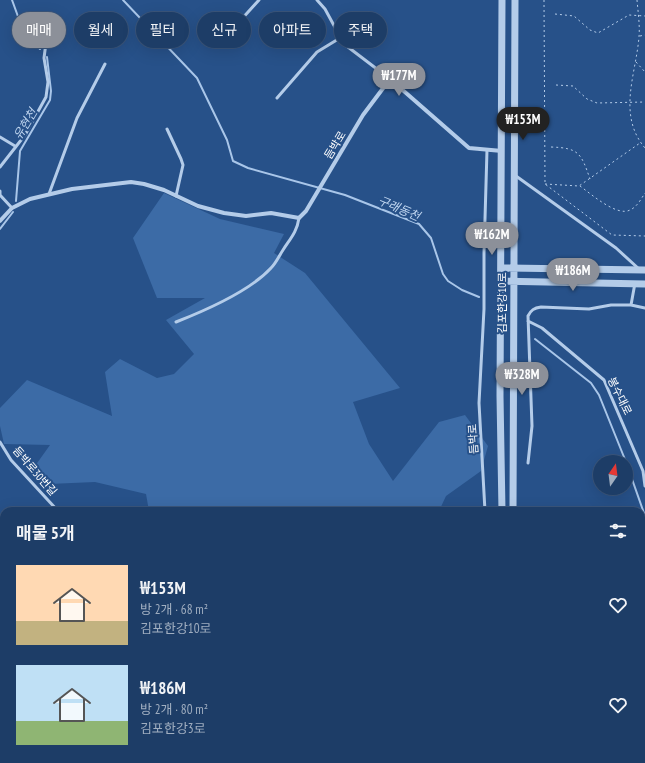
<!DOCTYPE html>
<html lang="ko">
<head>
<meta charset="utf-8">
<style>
  body { margin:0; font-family:"PT Sans Narrow","Noto Sans KR",sans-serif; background:#2a4870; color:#f1f3f6; height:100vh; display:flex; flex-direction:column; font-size:15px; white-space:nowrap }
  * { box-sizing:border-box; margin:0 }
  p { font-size:13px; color:#a0aec0 }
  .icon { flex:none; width:22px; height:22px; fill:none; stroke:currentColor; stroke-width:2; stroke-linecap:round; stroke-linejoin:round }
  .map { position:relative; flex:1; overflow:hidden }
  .panel { position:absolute; left:0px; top:507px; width:645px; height:256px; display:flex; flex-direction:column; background:#1d3d67; border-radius:12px 12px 0 0; box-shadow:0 4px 16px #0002,0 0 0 1px #3b567b }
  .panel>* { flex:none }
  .guide { position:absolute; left:12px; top:12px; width:400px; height:36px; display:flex; gap:8px }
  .needle { width:26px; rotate:14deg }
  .buttons { position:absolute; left:593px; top:455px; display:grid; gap:8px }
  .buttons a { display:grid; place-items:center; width:40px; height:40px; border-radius:50%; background:#1d3d67; box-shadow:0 4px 16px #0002,0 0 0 1px #3b567b; font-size:20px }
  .price { position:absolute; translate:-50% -34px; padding:0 9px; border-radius:14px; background:#8c9099; color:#fff; font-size:13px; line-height:26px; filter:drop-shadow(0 1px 2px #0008) }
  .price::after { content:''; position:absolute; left:50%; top:24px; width:12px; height:9px; margin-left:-6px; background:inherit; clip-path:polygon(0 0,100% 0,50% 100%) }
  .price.selected { background:#222; color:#fff }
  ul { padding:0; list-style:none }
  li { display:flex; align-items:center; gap:12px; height:100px; padding:0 16px }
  li span { display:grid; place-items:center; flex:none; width:112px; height:80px; border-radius:0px; color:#555 }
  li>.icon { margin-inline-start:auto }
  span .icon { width:48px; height:48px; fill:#fffc; stroke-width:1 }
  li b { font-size:17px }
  h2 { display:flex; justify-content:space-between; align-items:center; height:48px; padding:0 16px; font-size:17px }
  .pill { padding:0 14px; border-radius:18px; background:#1d3d67; box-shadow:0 4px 16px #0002,0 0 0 1px #3b567b; font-size:14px; line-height:36px }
  .pill.selected { background:#8c9099; color:#fff }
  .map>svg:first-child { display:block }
  .green { fill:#3c6ba6 }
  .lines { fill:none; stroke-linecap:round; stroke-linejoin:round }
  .stream { stroke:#a9c6e9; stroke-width:2 }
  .path { stroke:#b4cce9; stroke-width:1; stroke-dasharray:2 3; stroke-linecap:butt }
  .service { stroke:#b4cce9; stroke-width:3 }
  .minor { stroke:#b4cce9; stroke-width:4 }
  .tertiary { stroke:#b4cce9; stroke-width:7 }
  .labels { text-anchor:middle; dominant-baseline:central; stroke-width:4; stroke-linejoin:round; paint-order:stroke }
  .street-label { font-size:11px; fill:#fff; stroke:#275189 }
  .water-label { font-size:12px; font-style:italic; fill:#c0d6f0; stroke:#275189 }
</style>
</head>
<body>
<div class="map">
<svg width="645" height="763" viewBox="0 0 645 763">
  <rect width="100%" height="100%" fill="#275189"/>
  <!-- green -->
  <path class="green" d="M 164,193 L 220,219 L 284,234 L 274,253 L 305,273 L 400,388 L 353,402 L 369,444 L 393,481 L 439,422 L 465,415 L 488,446 L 481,471 L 446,496 L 439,511 L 149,511 L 146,494 L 95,482 L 49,484 L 35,466 L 50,445 L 4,444 L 0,426 L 0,408 L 27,380 L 112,416 L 105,372 L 120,359 L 157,378 L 174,374 L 194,354 L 166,320 L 205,298 L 157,298 L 133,238 Z
    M 645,597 L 645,763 L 592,763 L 593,759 L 641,759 L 641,598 Z
    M 47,759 L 373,759 L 368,763 L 44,763 Z"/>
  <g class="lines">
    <!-- stream -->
    <path class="stream" d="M 12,0 L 24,33 L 40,49
      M 123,0 L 197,78 L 227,140 L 233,161 L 248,168 L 345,195 L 419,224 L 431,238 L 443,274 L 448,281 L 462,290 L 479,297
      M 16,201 L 20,151 L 50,100 L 51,91 L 47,57
      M 0,229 L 13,212
      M 535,339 L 591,383 L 599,395 L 626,462
      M 626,462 L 645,516"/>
    <!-- path -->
    <path class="path" d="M 544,0 L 545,184 L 612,235 L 645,236
      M 637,0 C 638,12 640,25 639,37 C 636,74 617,115 645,148
      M 555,14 L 574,16 L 590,30 L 598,33 L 629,15 L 645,16
      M 640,36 L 645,35
      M 636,62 L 645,72
      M 556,85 L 573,86 L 587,99 L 597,103 L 645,102
      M 551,147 C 579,148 581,153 590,179
      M 545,184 L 579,186 L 640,143
      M 580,186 C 591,194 617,217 630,210 C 637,207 641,199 645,193"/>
    <!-- service -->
    <path class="service" d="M 317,0 L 325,9 L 344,44 L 390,79
      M 230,32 L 259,0
      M 277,98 L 317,52 L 340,38
      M 167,129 L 181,159 L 183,165 L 176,196
      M 0,137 L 15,146
      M 0,167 L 25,135 L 46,97 L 48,82 L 44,58 L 47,35
      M 516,176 L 616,248 L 639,269
      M 0,191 L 0,195 L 12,208
      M 49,194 L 77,118 L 105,64
      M 631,305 L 645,308
      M 528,321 L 542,328 L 604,380 L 643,471 L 645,486
      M 176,322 C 204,311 250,291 271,268 C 276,263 279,256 283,250 C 290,239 297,232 299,218
      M 0,442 L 11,460 L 58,511
      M 528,463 L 532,426 L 528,316 C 531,310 534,308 541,307 L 589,309 L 611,305 L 631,305 L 635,283
      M 485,511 L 479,403 L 484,309 L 484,253 L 487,150
      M 0,661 L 4,663
      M 533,759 L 535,763
      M 600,759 L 601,762
      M 45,763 L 47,759"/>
    <!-- minor -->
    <path class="minor" d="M 0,221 L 12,208 L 30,199 L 72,189 L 131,182 L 144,184 L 164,190 L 198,206 L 224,213 L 246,216 L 271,213 L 299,218 L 306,211 L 363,115 L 390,79 L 469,148 L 502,151"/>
    <!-- tertiary -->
    <path class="tertiary" d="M 502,0 L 500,396 L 502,511
      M 501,268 L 645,270
      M 501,281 L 645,284
      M 513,511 L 515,0
      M 567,759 L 569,763
      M 581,759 L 584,763"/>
  </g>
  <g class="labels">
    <!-- street labels -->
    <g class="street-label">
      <text transform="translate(335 145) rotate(-59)">듬박로</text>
      <text transform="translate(502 303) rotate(-90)">김포한강10로</text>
      <text transform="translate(620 396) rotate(64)">봉수대로</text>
      <text transform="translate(473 439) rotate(-94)">듬박로</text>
      <text transform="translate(35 471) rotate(49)">듬박로30번길</text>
    </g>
    <!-- water labels -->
    <g class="water-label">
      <text transform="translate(25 124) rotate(-59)">유현천</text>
      <text transform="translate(399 208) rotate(23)">구래동천</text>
    </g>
  </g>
</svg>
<div class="buttons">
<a><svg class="needle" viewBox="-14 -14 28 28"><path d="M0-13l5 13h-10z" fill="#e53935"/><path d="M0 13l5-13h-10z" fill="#a0aec0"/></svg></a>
</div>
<b class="price" style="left:399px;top:97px">₩177M</b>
<b class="price selected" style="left:523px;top:141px">₩153M</b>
<b class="price" style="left:492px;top:256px">₩162M</b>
<b class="price" style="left:573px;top:292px">₩186M</b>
<b class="price" style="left:522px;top:396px">₩328M</b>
<div class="guide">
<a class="pill selected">매매</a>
<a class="pill">월세</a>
<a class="pill">필터</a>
<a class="pill">신규</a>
<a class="pill">아파트</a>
<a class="pill">주택</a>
</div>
<section class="panel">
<h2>매물 5개<svg class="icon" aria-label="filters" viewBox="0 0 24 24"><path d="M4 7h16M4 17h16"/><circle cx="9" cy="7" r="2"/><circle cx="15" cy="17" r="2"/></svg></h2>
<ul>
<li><span style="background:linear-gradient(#ffd9b3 70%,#c2b280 0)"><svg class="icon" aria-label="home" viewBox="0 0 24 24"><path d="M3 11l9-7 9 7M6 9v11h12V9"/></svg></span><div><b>₩153M</b><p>방 2개 · 68 m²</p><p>김포한강10로</p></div><svg class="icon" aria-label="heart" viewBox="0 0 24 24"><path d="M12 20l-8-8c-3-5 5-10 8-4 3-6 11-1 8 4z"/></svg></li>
<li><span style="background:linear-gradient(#bfe0f5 70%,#8fb573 0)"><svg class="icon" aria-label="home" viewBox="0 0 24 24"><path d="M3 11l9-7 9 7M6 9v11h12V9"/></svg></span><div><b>₩186M</b><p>방 2개 · 80 m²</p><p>김포한강3로</p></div><svg class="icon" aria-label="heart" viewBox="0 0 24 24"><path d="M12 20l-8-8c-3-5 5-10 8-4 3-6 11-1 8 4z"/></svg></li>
</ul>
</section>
</div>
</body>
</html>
